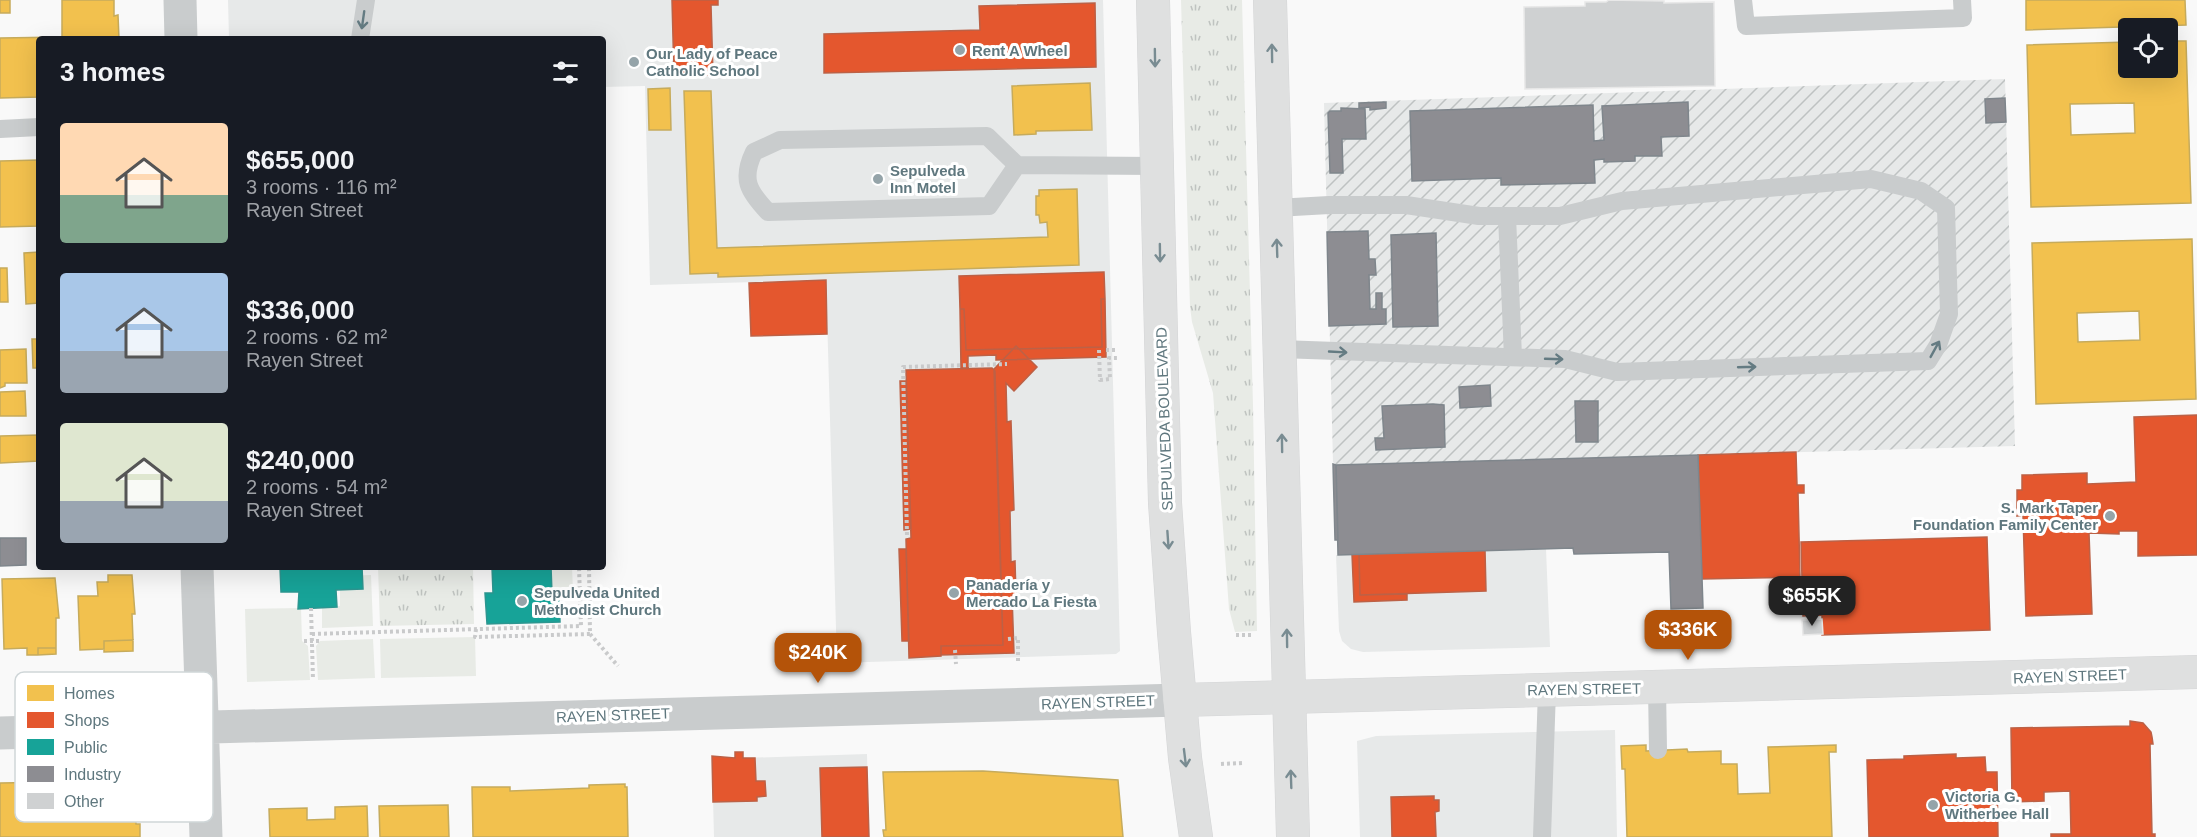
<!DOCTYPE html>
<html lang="en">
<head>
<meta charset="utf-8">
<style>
  body { margin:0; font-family:Arial,sans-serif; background:#242831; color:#f1f3f6; height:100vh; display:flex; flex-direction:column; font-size:22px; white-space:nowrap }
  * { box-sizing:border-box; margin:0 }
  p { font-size:20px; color:#9ea1a6 }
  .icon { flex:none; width:33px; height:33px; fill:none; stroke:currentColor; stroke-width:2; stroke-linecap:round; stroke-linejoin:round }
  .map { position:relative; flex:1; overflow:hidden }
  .panel { position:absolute; left:36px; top:36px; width:570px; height:534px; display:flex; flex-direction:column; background:#171b24; border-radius:6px; box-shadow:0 6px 24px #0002 }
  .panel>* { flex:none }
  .tools { position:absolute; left:2118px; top:18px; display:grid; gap:12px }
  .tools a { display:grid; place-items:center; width:60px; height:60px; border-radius:6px; background:#171b24; box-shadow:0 6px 24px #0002; font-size:30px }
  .price { position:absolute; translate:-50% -51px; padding:0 14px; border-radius:12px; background:#b45309; color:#fff; font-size:20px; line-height:39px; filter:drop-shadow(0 2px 3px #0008) }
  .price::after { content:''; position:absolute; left:50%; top:36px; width:18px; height:14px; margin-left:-9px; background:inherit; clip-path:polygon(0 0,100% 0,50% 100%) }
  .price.current { background:#222; color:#fff }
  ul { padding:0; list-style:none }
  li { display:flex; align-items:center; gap:18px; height:150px; padding:0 24px }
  li span { display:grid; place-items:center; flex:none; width:168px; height:120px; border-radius:6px; color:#555 }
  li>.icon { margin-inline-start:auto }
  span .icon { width:72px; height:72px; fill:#fffc; stroke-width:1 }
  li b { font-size:26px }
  h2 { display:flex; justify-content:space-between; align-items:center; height:72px; padding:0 24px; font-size:26px }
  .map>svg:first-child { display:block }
  .built { fill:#e7e9e9 }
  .industrial { fill:url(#industrial-furrows) }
  .grass { fill:url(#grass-tufts) }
  .garden { fill:#e8ebe6 }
  .homes { fill:#f2c14e; stroke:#c6ab5c; stroke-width:1.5; fill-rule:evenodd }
  .shops { fill:#e4572e; stroke:#bc6146; stroke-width:1.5 }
  .public { fill:#17a398; stroke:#2d9690; stroke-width:1.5 }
  .industry { fill:#8d8d92; stroke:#7f868c; stroke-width:1.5 }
  .building { fill:#cfd1d2; stroke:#e8e8e8; stroke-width:1.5 }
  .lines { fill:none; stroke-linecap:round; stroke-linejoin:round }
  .secondary-casing { stroke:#d5d6d7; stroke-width:34 }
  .primary-casing { stroke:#d4d5d6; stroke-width:34 }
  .path { stroke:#c9cacb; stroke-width:4; stroke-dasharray:3 3; stroke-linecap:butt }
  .lane { stroke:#c9cccd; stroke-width:18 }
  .street { stroke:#c9cccd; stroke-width:33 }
  .secondary { stroke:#dfe0e0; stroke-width:33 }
  .primary { stroke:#dfe0e0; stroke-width:33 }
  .oneway { stroke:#647b82 }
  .oneway2 { stroke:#798c92 }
  .poi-dot { fill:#95a4a9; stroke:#fff; stroke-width:2 }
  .labels { text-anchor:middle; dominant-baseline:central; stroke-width:6; stroke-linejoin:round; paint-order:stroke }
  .poi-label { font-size:15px; font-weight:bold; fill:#5f777e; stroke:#fff; text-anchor:start }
  .street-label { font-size:15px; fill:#5f777e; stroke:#fff }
  .key { fill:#fff; stroke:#cfd6d8; stroke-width:1.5 }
  .key-label { font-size:16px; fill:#5f777e }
</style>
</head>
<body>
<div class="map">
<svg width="2197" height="837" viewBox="0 0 2197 837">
  <defs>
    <pattern id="industrial-furrows" width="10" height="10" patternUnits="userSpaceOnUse" patternTransform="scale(1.5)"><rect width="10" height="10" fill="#e7e9e9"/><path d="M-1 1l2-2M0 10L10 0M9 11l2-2" fill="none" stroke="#bec2c2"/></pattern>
    <pattern id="grass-tufts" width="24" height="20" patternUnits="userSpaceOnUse" patternTransform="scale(1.5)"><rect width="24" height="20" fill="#e8ebe6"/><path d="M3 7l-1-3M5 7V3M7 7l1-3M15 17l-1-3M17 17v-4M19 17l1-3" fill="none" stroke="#bfc3c0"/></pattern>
  </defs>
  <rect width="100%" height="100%" fill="#f9f9f9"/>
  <!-- built -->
  <path class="built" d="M 228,0 L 1103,0 L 1120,651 L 1116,654 L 837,663 L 826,280 L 650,285 L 645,86 L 603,87 L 603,39 L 229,39 Z
    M 1546,549 L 1550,647 L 1363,652 L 1351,649 L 1342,641 L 1339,631 L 1336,555 Z
    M 1615,730 L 1617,837 L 1360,837 L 1357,741 L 1376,736 Z
    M 867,754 L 869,837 L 714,837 L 712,759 Z"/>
  <!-- industrial -->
  <path class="industrial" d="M 2005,79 L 2015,446 L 1336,465 L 1333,462 L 1324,103 Z"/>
  <!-- grass -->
  <path class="grass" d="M 1181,0 L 1242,0 L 1253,405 L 1257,631 L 1235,632 L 1229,609 L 1213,393 L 1192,322 L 1190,307 Z
    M 378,567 L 473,567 L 474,624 L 380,626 Z"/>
  <!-- garden -->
  <path class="garden" d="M 551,567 L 572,567 L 573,592 L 552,593 Z
    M 371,575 L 373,626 L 322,628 L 322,607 L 340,606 L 340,576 Z
    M 301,608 L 302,641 L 308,646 L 310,680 L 247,682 L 245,609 Z
    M 475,637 L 476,676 L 381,678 L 380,639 Z
    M 373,639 L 375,678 L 318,680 L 316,646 L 320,641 Z"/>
  <!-- homes -->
  <path class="homes" d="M 0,0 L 10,0 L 10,13 L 0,13 Z
    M 62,0 L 114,0 L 114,16 L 118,15 L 119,39 L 39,39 L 39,97 L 0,98 L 0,38 L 62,37 Z
    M 2026,0 L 2185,0 L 2186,25 L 2026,30 Z
    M 2168,41 L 2186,41 L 2191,203 L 2031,207 L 2027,45 L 2128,42 L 2128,68 L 2168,68 ZM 2134,103 L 2135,133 L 2071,135 L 2070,104 Z
    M 1090,83 L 1092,130 L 1036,131 L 1036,134 L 1014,135 L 1012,86 Z
    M 670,88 L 671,130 L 649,130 L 648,89 Z
    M 684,91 L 711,91 L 717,248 L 1048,237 L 1047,222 L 1040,223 L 1039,215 L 1036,215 L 1036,196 L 1039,196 L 1039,190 L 1077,189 L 1079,265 L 718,277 L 718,273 L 690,274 Z
    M 39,160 L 39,226 L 0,227 L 0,161 Z
    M 2192,239 L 2196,399 L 2036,404 L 2032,243 ZM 2139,311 L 2140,340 L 2078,342 L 2077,313 Z
    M 39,252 L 39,303 L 26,304 L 24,253 Z
    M 0,268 L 7,268 L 8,302 L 0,302 Z
    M 32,339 L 39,339 L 39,368 L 33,368 Z
    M 26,349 L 27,383 L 5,383 L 5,386 L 0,388 L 0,350 Z
    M 25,391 L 26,416 L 0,416 L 0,392 Z
    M 39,435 L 39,461 L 0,463 L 0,436 Z
    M 108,575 L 132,575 L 135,614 L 132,614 L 133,640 L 104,641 L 104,649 L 80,650 L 78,596 L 98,596 L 97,582 L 108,582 Z
    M 55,578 L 59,618 L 56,618 L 56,648 L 38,648 L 38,655 L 27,655 L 27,648 L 4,649 L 2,579 Z
    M 133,640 L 133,651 L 104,652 L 104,641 Z
    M 38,648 L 56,648 L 56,654 L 38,655 Z
    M 1646,745 L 1646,751 L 1687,749 L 1688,752 L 1721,751 L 1721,764 L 1737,764 L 1738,794 L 1770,793 L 1768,747 L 1836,745 L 1836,752 L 1829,752 L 1832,837 L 1627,837 L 1625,769 L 1622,769 L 1621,746 Z
    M 983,771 L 1118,780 L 1123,837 L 884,837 L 883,830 L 886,830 L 883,772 Z
    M 114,781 L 114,784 L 139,784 L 140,801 L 135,801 L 136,824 L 140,824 L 140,837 L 0,837 L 0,783 Z
    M 625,784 L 625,787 L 627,787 L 628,837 L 473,837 L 472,787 L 510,787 L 510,791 L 589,788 L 589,785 Z
    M 448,805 L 449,837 L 380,837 L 379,806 Z
    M 367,806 L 368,837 L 270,837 L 269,809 L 307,808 L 307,820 L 335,819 L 335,807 Z"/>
  <!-- shops -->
  <path class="shops" d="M 672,0 L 718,0 L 718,5 L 711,5 L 713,75 L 674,76 Z
    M 1095,3 L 1096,67 L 824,73 L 824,34 L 980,30 L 979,6 Z
    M 1104,272 L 1105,299 L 1101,299 L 1102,347 L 966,350 L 964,309 L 960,309 L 959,276 Z
    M 826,280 L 827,334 L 751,336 L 749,283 Z
    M 1101,299 L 1105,299 L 1106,357 L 996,360 L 996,355 L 968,356 L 968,368 L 961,368 L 960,309 L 964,309 L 966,350 L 1102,347 Z
    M 1016,346 L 1037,367 L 1014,391 L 1006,383 L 1007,422 L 1011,421 L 1014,510 L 1010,511 L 1011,562 L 1015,561 L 1016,595 L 1012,595 L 1014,653 L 941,655 L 941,646 L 1003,645 L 994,369 Z
    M 992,368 L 995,371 L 1003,645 L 941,646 L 941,656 L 909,658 L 906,539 L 911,538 L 906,370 Z
    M 900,381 L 906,381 L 911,529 L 904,530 Z
    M 2197,415 L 2197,555 L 2138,556 L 2138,531 L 2119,531 L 2119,534 L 2089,533 L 2092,614 L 2026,616 L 2023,515 L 2017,516 L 2017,490 L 2022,490 L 2022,475 L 2087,473 L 2087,484 L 2136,482 L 2134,417 Z
    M 1796,452 L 1797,485 L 1804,485 L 1804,493 L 1798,493 L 1800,577 L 1702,579 L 1698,455 Z
    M 1987,537 L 1990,630 L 1822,635 L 1822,615 L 1803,616 L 1801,542 Z
    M 899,549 L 906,549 L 909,641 L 902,641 Z
    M 1485,550 L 1486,591 L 1360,595 L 1359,554 Z
    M 1352,554 L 1359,554 L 1360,595 L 1407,594 L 1407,600 L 1354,602 Z
    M 2130,721 L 2143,723 L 2151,732 L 2152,737 L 2153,744 L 2150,744 L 2152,834 L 2155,834 L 2155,837 L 2051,837 L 2051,834 L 2071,834 L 2070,791 L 2044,792 L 2044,801 L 2012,802 L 2011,728 L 2130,726 Z
    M 735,752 L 743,752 L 743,758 L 755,758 L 756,781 L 765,781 L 766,796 L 757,797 L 757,801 L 713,802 L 712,756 L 735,758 Z
    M 1956,754 L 1956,758 L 1985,757 L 1986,772 L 1997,772 L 1998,837 L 1869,837 L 1867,760 L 1904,759 L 1904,756 Z
    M 867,767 L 869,837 L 822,837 L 820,768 Z
    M 1434,796 L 1434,800 L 1439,800 L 1439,811 L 1435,812 L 1436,837 L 1392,837 L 1391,797 Z"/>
  <!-- public -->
  <path class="public" d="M 280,567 L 362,567 L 363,589 L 336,590 L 337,607 L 298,609 L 299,592 L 281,592 Z
    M 492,567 L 551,567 L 552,593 L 559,593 L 560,622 L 487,624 L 485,593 L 493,593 Z"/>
  <!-- industry -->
  <path class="industry" d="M 2005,98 L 2006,122 L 1986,123 L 1985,99 Z
    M 1386,102 L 1386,108 L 1370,110 L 1370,107 L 1359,108 L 1359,103 Z
    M 1688,102 L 1689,136 L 1661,137 L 1662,156 L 1635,156 L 1635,161 L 1604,162 L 1604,159 L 1594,160 L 1595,183 L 1501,185 L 1501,178 L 1412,181 L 1410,111 L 1593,105 L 1594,141 L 1604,140 L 1602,106 Z
    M 1341,108 L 1365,109 L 1366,139 L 1342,139 L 1343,173 L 1330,173 L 1328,113 L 1330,111 L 1341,111 Z
    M 1368,231 L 1369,259 L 1375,259 L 1376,275 L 1369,275 L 1370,309 L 1376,309 L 1376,293 L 1382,293 L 1382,309 L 1386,309 L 1386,324 L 1329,326 L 1327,232 Z
    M 1436,233 L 1438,326 L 1393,327 L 1391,235 Z
    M 1490,385 L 1491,406 L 1460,408 L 1459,387 Z
    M 1575,401 L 1598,401 L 1598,442 L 1576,442 Z
    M 1433,404 L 1444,405 L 1445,447 L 1376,450 L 1375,438 L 1384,438 L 1382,406 Z
    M 1698,455 L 1703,608 L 1671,609 L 1669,552 L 1574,554 L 1573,548 L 1338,555 L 1336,465 Z
    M 1333,464 L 1336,465 L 1338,540 L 1335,540 Z
    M 0,538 L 26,538 L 26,565 L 0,566 Z"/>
  <!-- building -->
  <path class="building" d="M 1609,0 L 1664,1 L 1664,3 L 1714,2 L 1715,86 L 1525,89 L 1524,7 L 1585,6 L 1585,2 L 1606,2 Z
    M 1822,619 L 1823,634 L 1803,635 L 1802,620 Z"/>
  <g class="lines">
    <!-- secondary casing -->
    <g class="secondary-casing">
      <path id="secondary" d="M 1180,700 L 2197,672"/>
    </g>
    <!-- primary casing -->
    <g class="primary-casing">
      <path id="primary" d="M 1153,0 L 1165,503 L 1174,632 L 1185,758 L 1196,837
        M 1270,0 L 1293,837"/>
    </g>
    <!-- path -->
    <path class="path" d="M 1099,350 L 1100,380 L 1110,379 L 1109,358 L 1118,358
      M 1106,350 L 1118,350
      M 907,535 L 903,367 L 1007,364
      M 311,608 L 313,680
      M 476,629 L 475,637 L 590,634 L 589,567
      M 312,634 L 581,626 L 579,567
      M 590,634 L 618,666
      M 1236,635 L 1254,635
      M 1008,639 L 1018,638 L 1018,663
      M 304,641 L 320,641
      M 955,650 L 956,664
      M 1221,764 L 1242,763"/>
    <!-- lane -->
    <path class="lane" d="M 1743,0 L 1746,26 L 1963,18 L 1962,0
      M 360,39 L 366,0
      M 0,129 L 39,127
      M 1017,165 L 989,206 L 768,212 C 748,191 741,179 754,152 L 780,140 L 987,136 L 1017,165 L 1157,166
      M 1276,208 L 1329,205 L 1406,205 L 1479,216 L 1560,216 L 1622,201 L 1871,179 L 1921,191 L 1946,208 L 1949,314 L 1938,345 L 1928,361 L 1617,372 L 1565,359 L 1280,349
      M 1507,216 L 1513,357
      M 1657,687 L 1658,750
      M 1542,837 L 1547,690"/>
    <!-- street -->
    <path class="street" d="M 180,0 L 181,39
      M 197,567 L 206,837
      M 0,733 L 1180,700"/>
    <!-- secondary -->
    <use href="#secondary" class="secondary"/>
    <!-- primary -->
    <use href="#primary" class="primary"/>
  </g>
  <!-- one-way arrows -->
  <defs><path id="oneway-shaft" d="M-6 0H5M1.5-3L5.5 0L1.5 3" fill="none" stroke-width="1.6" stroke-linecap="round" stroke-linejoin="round" transform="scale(1.5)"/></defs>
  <g class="oneway">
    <use href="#oneway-shaft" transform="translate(363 20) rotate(98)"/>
    <use href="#oneway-shaft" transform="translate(1935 349) rotate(-61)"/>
    <use href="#oneway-shaft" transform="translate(1338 352) rotate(3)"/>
    <use href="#oneway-shaft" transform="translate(1554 359) rotate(2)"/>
    <use href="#oneway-shaft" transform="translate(1747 367) rotate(-2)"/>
  </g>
  <g class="oneway2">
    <use href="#oneway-shaft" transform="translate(1272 53) rotate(-91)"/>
    <use href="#oneway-shaft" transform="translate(1155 58) rotate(89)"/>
    <use href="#oneway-shaft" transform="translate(1277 248) rotate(-92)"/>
    <use href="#oneway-shaft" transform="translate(1160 253) rotate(89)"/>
    <use href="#oneway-shaft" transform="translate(1282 443) rotate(-91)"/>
    <use href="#oneway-shaft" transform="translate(1168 540) rotate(86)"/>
    <use href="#oneway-shaft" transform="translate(1287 638) rotate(-91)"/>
    <use href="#oneway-shaft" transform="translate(1185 758) rotate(83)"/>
    <use href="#oneway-shaft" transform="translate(1291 779) rotate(-92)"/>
  </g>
  <!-- markers -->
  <g class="poi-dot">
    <circle cx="960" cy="50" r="6"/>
    <circle cx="634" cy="62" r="6"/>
    <circle cx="878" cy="179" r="6"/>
    <circle cx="2110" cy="516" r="6"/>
    <circle cx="954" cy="593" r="6"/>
    <circle cx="522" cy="601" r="6"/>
    <circle cx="1933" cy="805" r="6"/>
  </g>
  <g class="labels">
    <!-- poi labels -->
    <g class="poi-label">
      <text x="972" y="50">Rent A Wheel</text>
      <text x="646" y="53">Our Lady of Peace<tspan x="646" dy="17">Catholic School</tspan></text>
      <text x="890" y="170">Sepulveda<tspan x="890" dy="17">Inn Motel</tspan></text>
      <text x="2098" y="507" text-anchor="end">S. Mark Taper<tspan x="2098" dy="17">Foundation Family Center</tspan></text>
      <text x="966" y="584">Panadería y<tspan x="966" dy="17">Mercado La Fiesta</tspan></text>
      <text x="534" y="592">Sepulveda United<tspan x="534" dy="17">Methodist Church</tspan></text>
      <text x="1945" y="796">Victoria G.<tspan x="1945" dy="17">Witherbee Hall</tspan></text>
    </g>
    <!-- street labels -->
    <g class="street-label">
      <text transform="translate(1164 419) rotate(-92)">SEPULVEDA BOULEVARD</text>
      <text transform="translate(2070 676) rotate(-2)">RAYEN STREET</text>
      <text transform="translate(1584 689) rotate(-1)">RAYEN STREET</text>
      <text transform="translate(1098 702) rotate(-2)">RAYEN STREET</text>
      <text transform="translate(613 715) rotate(-2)">RAYEN STREET</text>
    </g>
  </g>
  <!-- legend -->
  <rect x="15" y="672" width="198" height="150" rx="9" class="key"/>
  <rect x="27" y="685" width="27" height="16" fill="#f2c14e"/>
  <rect x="27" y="712" width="27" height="16" fill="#e4572e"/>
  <rect x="27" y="739" width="27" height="16" fill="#17a398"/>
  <rect x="27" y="766" width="27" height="16" fill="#8d8d92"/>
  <rect x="27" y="793" width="27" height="16" fill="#cfd1d2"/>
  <g class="key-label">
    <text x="64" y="699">Homes</text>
    <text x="64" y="726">Shops</text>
    <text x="64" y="753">Public</text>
    <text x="64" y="780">Industry</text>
    <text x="64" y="807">Other</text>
  </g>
</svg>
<div class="tools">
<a><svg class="icon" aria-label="locate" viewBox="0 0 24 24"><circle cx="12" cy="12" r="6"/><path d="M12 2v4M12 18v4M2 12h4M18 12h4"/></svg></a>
</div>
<b class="price current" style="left:1812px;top:627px">$655K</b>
<b class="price" style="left:1688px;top:661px">$336K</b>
<b class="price" style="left:818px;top:684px">$240K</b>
<section class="panel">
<h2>3 homes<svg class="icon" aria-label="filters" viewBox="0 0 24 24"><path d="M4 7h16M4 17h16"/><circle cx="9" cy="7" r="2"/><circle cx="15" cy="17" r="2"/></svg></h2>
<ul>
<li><span style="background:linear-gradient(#ffd9b3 60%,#7fa58c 0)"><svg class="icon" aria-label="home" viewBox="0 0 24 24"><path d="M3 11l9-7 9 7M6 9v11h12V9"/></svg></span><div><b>$655,000</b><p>3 rooms · 116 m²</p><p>Rayen Street</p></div></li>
<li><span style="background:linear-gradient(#a9c7e8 65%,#9aa5b1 0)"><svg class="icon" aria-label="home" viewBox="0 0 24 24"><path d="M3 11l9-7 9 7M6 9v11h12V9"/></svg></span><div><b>$336,000</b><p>2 rooms · 62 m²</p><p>Rayen Street</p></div></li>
<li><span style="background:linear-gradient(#dfe7d0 65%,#9aa5b1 0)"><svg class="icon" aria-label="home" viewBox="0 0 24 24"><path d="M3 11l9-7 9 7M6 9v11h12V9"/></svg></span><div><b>$240,000</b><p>2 rooms · 54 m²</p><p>Rayen Street</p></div></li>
</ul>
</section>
</div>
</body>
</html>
